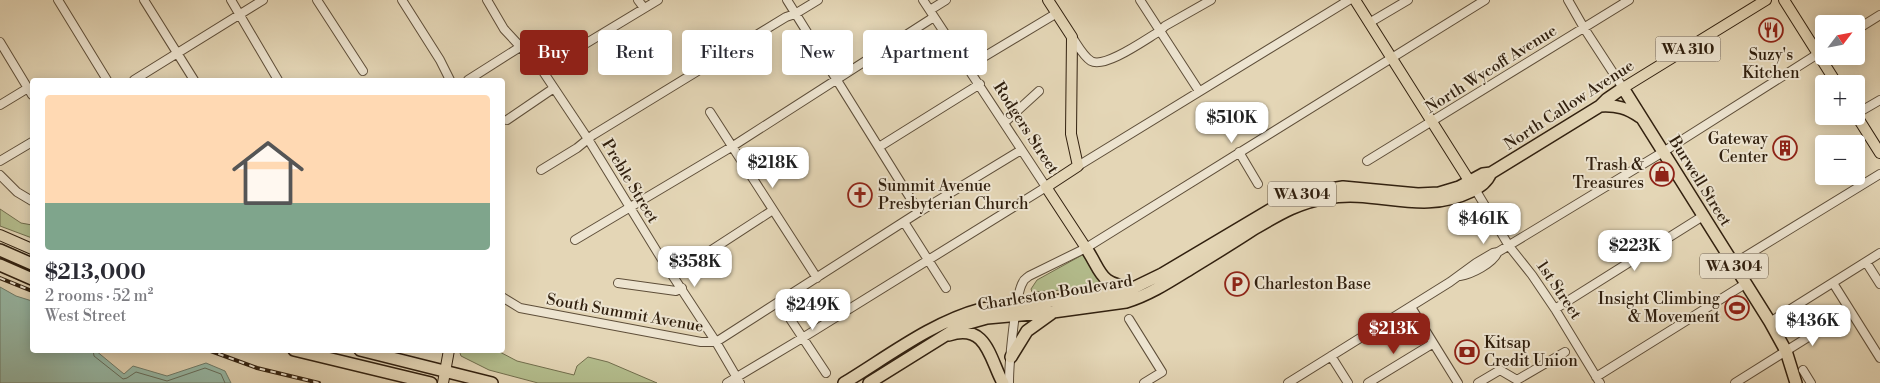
<!DOCTYPE html>
<html lang="en">
<head>
<meta charset="utf-8">
<style>
  body { margin:0; font-family:"Libre Bodoni",serif; background:#f2f2f3; color:#2b2b33; height:100vh; display:flex; flex-direction:column; font-size:19px; white-space:nowrap }
  * { box-sizing:border-box; margin:0 }
  p { font-size:16px; color:#7c7c81 }
  .icon { flex:none; width:28px; height:28px; fill:none; stroke:currentColor; stroke-width:2; stroke-linecap:round; stroke-linejoin:round }
  .map { position:relative; flex:1; overflow:hidden }
  .sheet { position:absolute; left:30px; top:78px; width:475px; height:275px; display:flex; flex-direction:column; background:#fff; border-radius:5px; box-shadow:0 2px 12px #0003 }
  .sheet>* { flex:none }
  .top-card { position:absolute; left:520px; top:30px; width:475px; height:45px; display:flex; gap:10px }
  .needle { width:32px; rotate:58deg }
  .controls { position:absolute; left:1815px; top:15px; display:grid; gap:10px }
  .controls a { display:grid; place-items:center; width:50px; height:50px; border-radius:5px; background:#fff; box-shadow:0 2px 12px #0003; font-size:25px }
  .price { position:absolute; translate:-50% -42px; padding:0 11px; border-radius:10px; background:#fff; color:#222; font-size:16px; line-height:32px; filter:drop-shadow(0 1px 2px #0008) }
  .price::after { content:''; position:absolute; left:50%; top:30px; width:15px; height:11px; margin-left:-8px; background:inherit; clip-path:polygon(0 0,100% 0,50% 100%) }
  .price.on { background:#8f2418; color:#fff }
  ul { padding:0; list-style:none }
  li { display:grid; align-content:center; gap:10px; height:265px; padding:0 15px }
  li span { display:grid; place-items:center; height:155px; border-radius:5px; color:#555 }
  li>.icon { margin-inline-start:auto }
  span .icon { width:90px; height:90px; fill:#fffc; stroke-width:1 }
  li b { font-size:21px }
  .tag { padding:0 18px; border-radius:5px; background:#fff; box-shadow:0 2px 12px #0003; font-size:18px; line-height:45px }
  .tag.on { background:#8f2418; color:#fff }
  .map>svg:first-child { display:block }
  .green { fill:#b4be8e; stroke:#726f4e }
  .water { fill:#97baa8; stroke:#6e7c6b }
  .lines { fill:none; stroke-linecap:round; stroke-linejoin:round }
  .shore { stroke:#646d5c; stroke-width:1 }
  .minor-casing { stroke:#5e4e39; stroke-width:10 }
  .major-casing { stroke:#31200f; stroke-width:12 }
  .highway-casing { stroke:#31200f; stroke-width:14 }
  .minor { stroke:#ede4d0; stroke-width:8 }
  .major { stroke:#e4d6b6; stroke-width:10 }
  .highway { stroke:#e4d6b6; stroke-width:11 }
  .rail-casing { stroke:#31200f; stroke-width:4 }
  .rail { stroke:#ede4d0; stroke-width:2; stroke-dasharray:5.5; stroke-linecap:butt }
  .labels { text-anchor:middle; dominant-baseline:central; stroke-width:4; stroke-linejoin:round; paint-order:stroke }
  .shield { fill:#ede4d0; stroke:#695b49; stroke-width:1 }
  .shield-label { font-size:15px; font-weight:bold; fill:#31200f }
  .poi-label { font-size:16px; fill:#31200f; stroke:#ede4d0; text-anchor:end }
  .street-label { font-size:16px; fill:#31200f; stroke:#ede4d0 }
</style>
</head>
<body>
<div class="map">
<svg width="1880" height="383" viewBox="0 0 1880 383">
  <rect width="100%" height="100%" fill="#e4d6b6"/>
  <filter id="stains"><feTurbulence type="fractalNoise" baseFrequency=".004" numOctaves="4"/><feColorMatrix values="0 0 0 0 .2 0 0 0 0 .09 0 0 0 0 .02 0 0 0 .5 -.17"/></filter>
  <radialGradient id="worn" r=".72"><stop offset=".6" stop-color="#630" stop-opacity="0"/><stop offset="1" stop-color="#630" stop-opacity=".3"/></radialGradient>
  <!-- green -->
  <path class="green" d="M 0,209 L 21,223 L 32,225 L 32,238 L 0,226 Z
    M 1084,254 L 1109,287 L 1032,292 L 1031,289 L 1037,280 Z
    M 459,350 L 496,350 L 517,361 L 574,375 L 577,366 L 588,357 L 608,362 L 657,383 L 538,383 L 489,370 L 461,356 Z"/>
  <!-- water -->
  <path class="water" d="M 0,287 L 16,296 L 32,301 L 32,350 L 95,350 L 124,374 L 133,366 L 167,376 L 206,363 L 225,371 L 231,383 L 0,383 Z"/>
  <g class="lines">
    <!-- shore -->
    <path class="shore" d="M 93,350 L 94,356 L 123,379 L 127,378 L 136,372 L 167,381 L 205,368 L 221,374 L 225,383"/>
    <!-- minor casing -->
    <g class="minor-casing">
      <path id="minor" d="M 58,0 L 107,80
        M 144,0 L 194,80
        M 231,0 L 278,80
        M 317,0 L 363,71
        M 402,0 L 440,60 L 450,80
        M 487,0 L 504,29 L 542,70 L 588,139 L 661,258 L 716,342 L 740,383
        M 638,0 L 644,8
        M 787,0 L 919,212
        M 1140,0 L 1199,91
        M 1568,0 L 1584,28 L 1623,88
        M 930,10 L 946,0
        M 1369,23 L 1408,0
        M 1856,30 L 1880,15
        M 1072,37 C 1077,44 1083,56 1091,61 C 1105,69 1146,39 1160,31 L 1165,26 L 1211,0
        M 0,42 L 32,95
        M 967,67 L 1057,13
        M 542,70 L 658,0
        M 134,80 L 263,0
        M 468,80 L 520,47
        M 0,105 L 28,88
        M 710,112 L 817,278
        M 1856,114 L 1880,100
        M 507,120 L 554,88
        M 1004,123 L 1039,91
        M 879,147 L 980,84
        M 1239,152 L 1258,184
        M 0,161 L 32,142
        M 1367,161 L 1629,0
        M 1078,166 L 1349,0
        M 541,170 L 577,148 L 593,135 L 786,17 L 795,14 L 818,0
        M 0,175 L 17,192 L 32,201
        M 1475,189 L 1509,246 L 1532,275 L 1555,309 L 1600,383
        M 904,222 L 946,288
        M 575,240 L 733,146 L 934,17
        M 1866,262 L 1880,284
        M 1733,264 L 1880,174
        M 673,275 L 773,210
        M 1460,276 C 1472,274 1492,264 1498,252
        M 618,283 L 676,291 L 682,288
        M 1833,283 L 1880,358
        M 502,297 L 520,308 L 701,342 L 716,342 L 919,212 L 1021,150
        M 779,302 L 826,373
        M 1411,307 L 1458,383
        M 1555,309 L 1703,216
        M 1129,319 L 1162,372 L 1144,383
        M 1770,322 L 1880,253
        M 1331,356 L 1348,383
        M 1803,370 L 1811,383
        M 1596,377 L 1745,284
        M 727,383 L 804,337 L 1046,187 L 923,0
        M 1009,383 C 1009,365 1015,294 1023,282 C 1024,279 1027,278 1029,276 L 1086,248 L 1485,0
        M 1288,383 L 1450,282 L 1476,263 L 1493,253 L 1498,252 L 1663,152 L 1824,50
        M 1368,383 L 1432,344
        M 1478,383 L 1500,370 L 1517,380 L 1565,352
        M 1735,383 L 1829,324"/>
    </g>
    <!-- major casing -->
    <g class="major-casing">
      <path id="major" d="M 1048,0 L 1072,37 L 1071,134 L 1078,166 L 1046,187 L 1086,248
        M 1355,0 L 1470,182
        M 1784,0 L 1837,84
        M 1623,88 L 1766,0
        M 1856,115 L 1880,153
        M 0,235 L 32,249
        M 443,383 L 449,350"/>
    </g>
    <!-- highway casing -->
    <g class="highway-casing">
      <path id="highway" d="M 1600,106 C 1617,105 1627,108 1640,117
        M 1086,248 C 1102,272 1099,285 1132,287
        M 0,250 L 32,264
        M 0,265 L 32,279
        M 949,335 C 987,322 990,360 1003,383
        M 294,350 L 431,383
        M 360,350 L 492,383
        M 1011,357 L 1027,331 L 1052,313
        M 844,383 C 887,357 932,322 981,309 L 1115,294 L 1129,290 L 1162,274 L 1278,205 L 1305,193 L 1343,187 L 1418,194 L 1439,193 L 1459,187 L 1483,174 L 1491,173 L 1600,106 L 1607,99 L 1623,88 L 1770,322 L 1786,351 L 1796,383
        M 869,383 L 962,325 L 987,318 L 1053,312 L 1126,302 C 1149,295 1169,282 1190,269 C 1211,256 1233,243 1254,229 C 1278,215 1299,202 1327,198 C 1378,189 1421,216 1472,191 C 1481,186 1487,182 1491,173"/>
    </g>
    <!-- minor -->
    <use href="#minor" class="minor"/>
    <!-- major -->
    <use href="#major" class="major"/>
    <!-- highway -->
    <use href="#highway" class="highway"/>
    <!-- rail casing -->
    <g class="rail-casing">
      <path id="rail" d="M 0,278 L 32,291
        M 208,350 L 257,368 L 319,383"/>
    </g>
    <!-- rail -->
    <use href="#rail" class="rail"/>
  </g>
  <!-- icons -->
  <defs>
    <g id="restaurant-ring" transform="scale(1.25)"><circle r="9.5" fill="#ede4d0" stroke="#8f2418" stroke-width="1.5"/><path d="M-5-6h1v4h1v-4h1v4h1v-4h1v5L-1.5 .5V6h-2V.5L-5-1ZM5-6V6H3V1.5H1.5Q1.5-4 5-6Z" fill="#8f2418"/></g>
    <g id="building-ring" transform="scale(1.25)"><circle r="9.5" fill="#ede4d0" stroke="#8f2418" stroke-width="1.5"/><path d="M-4-6H4V6H1V3H-1V6H-4ZM-2.5-4.3h1.7v1.8h-1.7ZM.8-4.3h1.7v1.8H.8ZM-2.5-1h1.7V.8h-1.7ZM.8-1h1.7V.8H.8Z" fill="#8f2418"/></g>
    <g id="shop-ring" transform="scale(1.25)"><circle r="9.5" fill="#ede4d0" stroke="#8f2418" stroke-width="1.5"/><path d="M-5-2.5h2.3a2.7 3.5 0 0 1 5.4 0H5L5.5 6h-11ZM-1.5-2.5h3a1.5 2.3 0 0 0-3 0Z" fill="#8f2418"/></g>
    <g id="church-ring" transform="scale(1.25)"><circle r="9.5" fill="#ede4d0" stroke="#8f2418" stroke-width="1.5"/><path d="M-1.2-6h2.4v3.5h3.3v2.4h-3.3V6h-2.4V-.1h-3.3v-2.4h3.3Z" fill="#8f2418"/></g>
    <g id="parking-ring" transform="scale(1.25)"><circle r="9.5" fill="#ede4d0" stroke="#8f2418" stroke-width="1.5"/><path d="M-3.5-5.5H1a3.5 3.5 0 0 1 0 7H-1V5.5H-3.5ZM-1-3.4V-.6H.8a1.4 1.4 0 0 0 0-2.8Z" fill="#8f2418"/></g>
    <g id="stadium-ring" transform="scale(1.25)"><circle r="9.5" fill="#ede4d0" stroke="#8f2418" stroke-width="1.5"/><path d="M0-5a6.5 5 0 1 0 0 10a6.5 5 0 1 0 0-10ZM-3.5-1.8h7v3.6h-7Z" fill="#8f2418"/></g>
    <g id="bank-ring" transform="scale(1.25)"><circle r="9.5" fill="#ede4d0" stroke="#8f2418" stroke-width="1.5"/><path d="M-6-4H6V4H-6ZM0-2.3a2.3 2.3 0 1 0 0 4.6a2.3 2.3 0 1 0 0-4.6Z" fill="#8f2418"/></g>
  </defs>
  <g fill-rule="evenodd">
    <use href="#restaurant-ring" x="1771" y="30"/>
    <use href="#building-ring" x="1785" y="148"/>
    <use href="#shop-ring" x="1662" y="174"/>
    <use href="#church-ring" x="860" y="195"/>
    <use href="#parking-ring" x="1237" y="284"/>
    <use href="#stadium-ring" x="1737" y="308"/>
    <use href="#bank-ring" x="1467" y="352"/>
  </g>
  <g class="labels">
    <!-- shield labels -->
    <g class="shield">
      <rect x="1655.5" y="36.5" width="65" height="25" rx="4"/>
      <rect x="1268" y="181.5" width="68" height="25" rx="4"/>
      <rect x="1700" y="253.5" width="68" height="25" rx="4"/>
    </g>
    <g class="shield-label">
      <text x="1688" y="49">WA 310</text>
      <text x="1302" y="194">WA 304</text>
      <text x="1734" y="266">WA 304</text>
    </g>
    <!-- poi labels -->
    <g class="poi-label">
      <text x="1771" y="55" text-anchor="middle">Suzy's<tspan x="1771" dy="18">Kitchen</tspan></text>
      <text x="1768" y="139">Gateway<tspan x="1768" dy="18">Center</tspan></text>
      <text x="1644" y="165">Trash &amp;<tspan x="1644" dy="18">Treasures</tspan></text>
      <text x="878" y="186" text-anchor="start">Summit Avenue<tspan x="878" dy="18">Presbyterian Church</tspan></text>
      <text x="1254" y="284" text-anchor="start">Charleston Base</text>
      <text x="1720" y="299">Insight Climbing<tspan x="1720" dy="18">&amp; Movement</tspan></text>
      <text x="1484" y="343" text-anchor="start">Kitsap<tspan x="1484" dy="18">Credit Union</tspan></text>
    </g>
    <!-- street labels -->
    <g class="street-label">
      <text transform="translate(1491 69) rotate(-32)">North Wycoff Avenue</text>
      <text transform="translate(1569 105) rotate(-33)">North Callow Avenue</text>
      <text transform="translate(1026 128) rotate(57)">Rodgers Street</text>
      <text transform="translate(630 181) rotate(59)">Preble Street</text>
      <text transform="translate(1700 181) rotate(58)">Burwell Street</text>
      <text transform="translate(1559 290) rotate(56)">1st Street</text>
      <text transform="translate(1055 293) rotate(-9)">Charleston Boulevard</text>
      <text transform="translate(625 313) rotate(10)">South Summit Avenue</text>
    </g>
  </g>
  <rect width="100%" height="100%" filter="url(#stains)"/>
  <rect width="100%" height="100%" fill="url(#worn)"/>
</svg>
<div class="controls">
<a><svg class="needle" viewBox="-14 -14 28 28"><path d="M0-13l5 13h-10z" fill="#e53935"/><path d="M0 13l5-13h-10z" fill="#7c7c81"/></svg></a>
<a>+</a>
<a>−</a>
</div>
<b class="price" style="left:1232px;top:144px">$510K</b>
<b class="price" style="left:773px;top:189px">$218K</b>
<b class="price" style="left:1484px;top:245px">$461K</b>
<b class="price" style="left:1635px;top:272px">$223K</b>
<b class="price" style="left:695px;top:288px">$358K</b>
<b class="price" style="left:813px;top:331px">$249K</b>
<b class="price" style="left:1813px;top:347px">$436K</b>
<b class="price on" style="left:1394px;top:355px">$213K</b>
<div class="top-card">
<a class="tag on">Buy</a>
<a class="tag">Rent</a>
<a class="tag">Filters</a>
<a class="tag">New</a>
<a class="tag">Apartment</a>
</div>
<section class="sheet">
<ul>
<li><span style="background:linear-gradient(#ffd9b3 70%,#7fa58c 0)"><svg class="icon" aria-label="home" viewBox="0 0 24 24"><path d="M3 11l9-7 9 7M6 9v11h12V9"/></svg></span><div><b>$213,000</b><p>2 rooms · 52 m²</p><p>West Street</p></div></li>
</ul>
</section>
</div>
</body>
</html>
